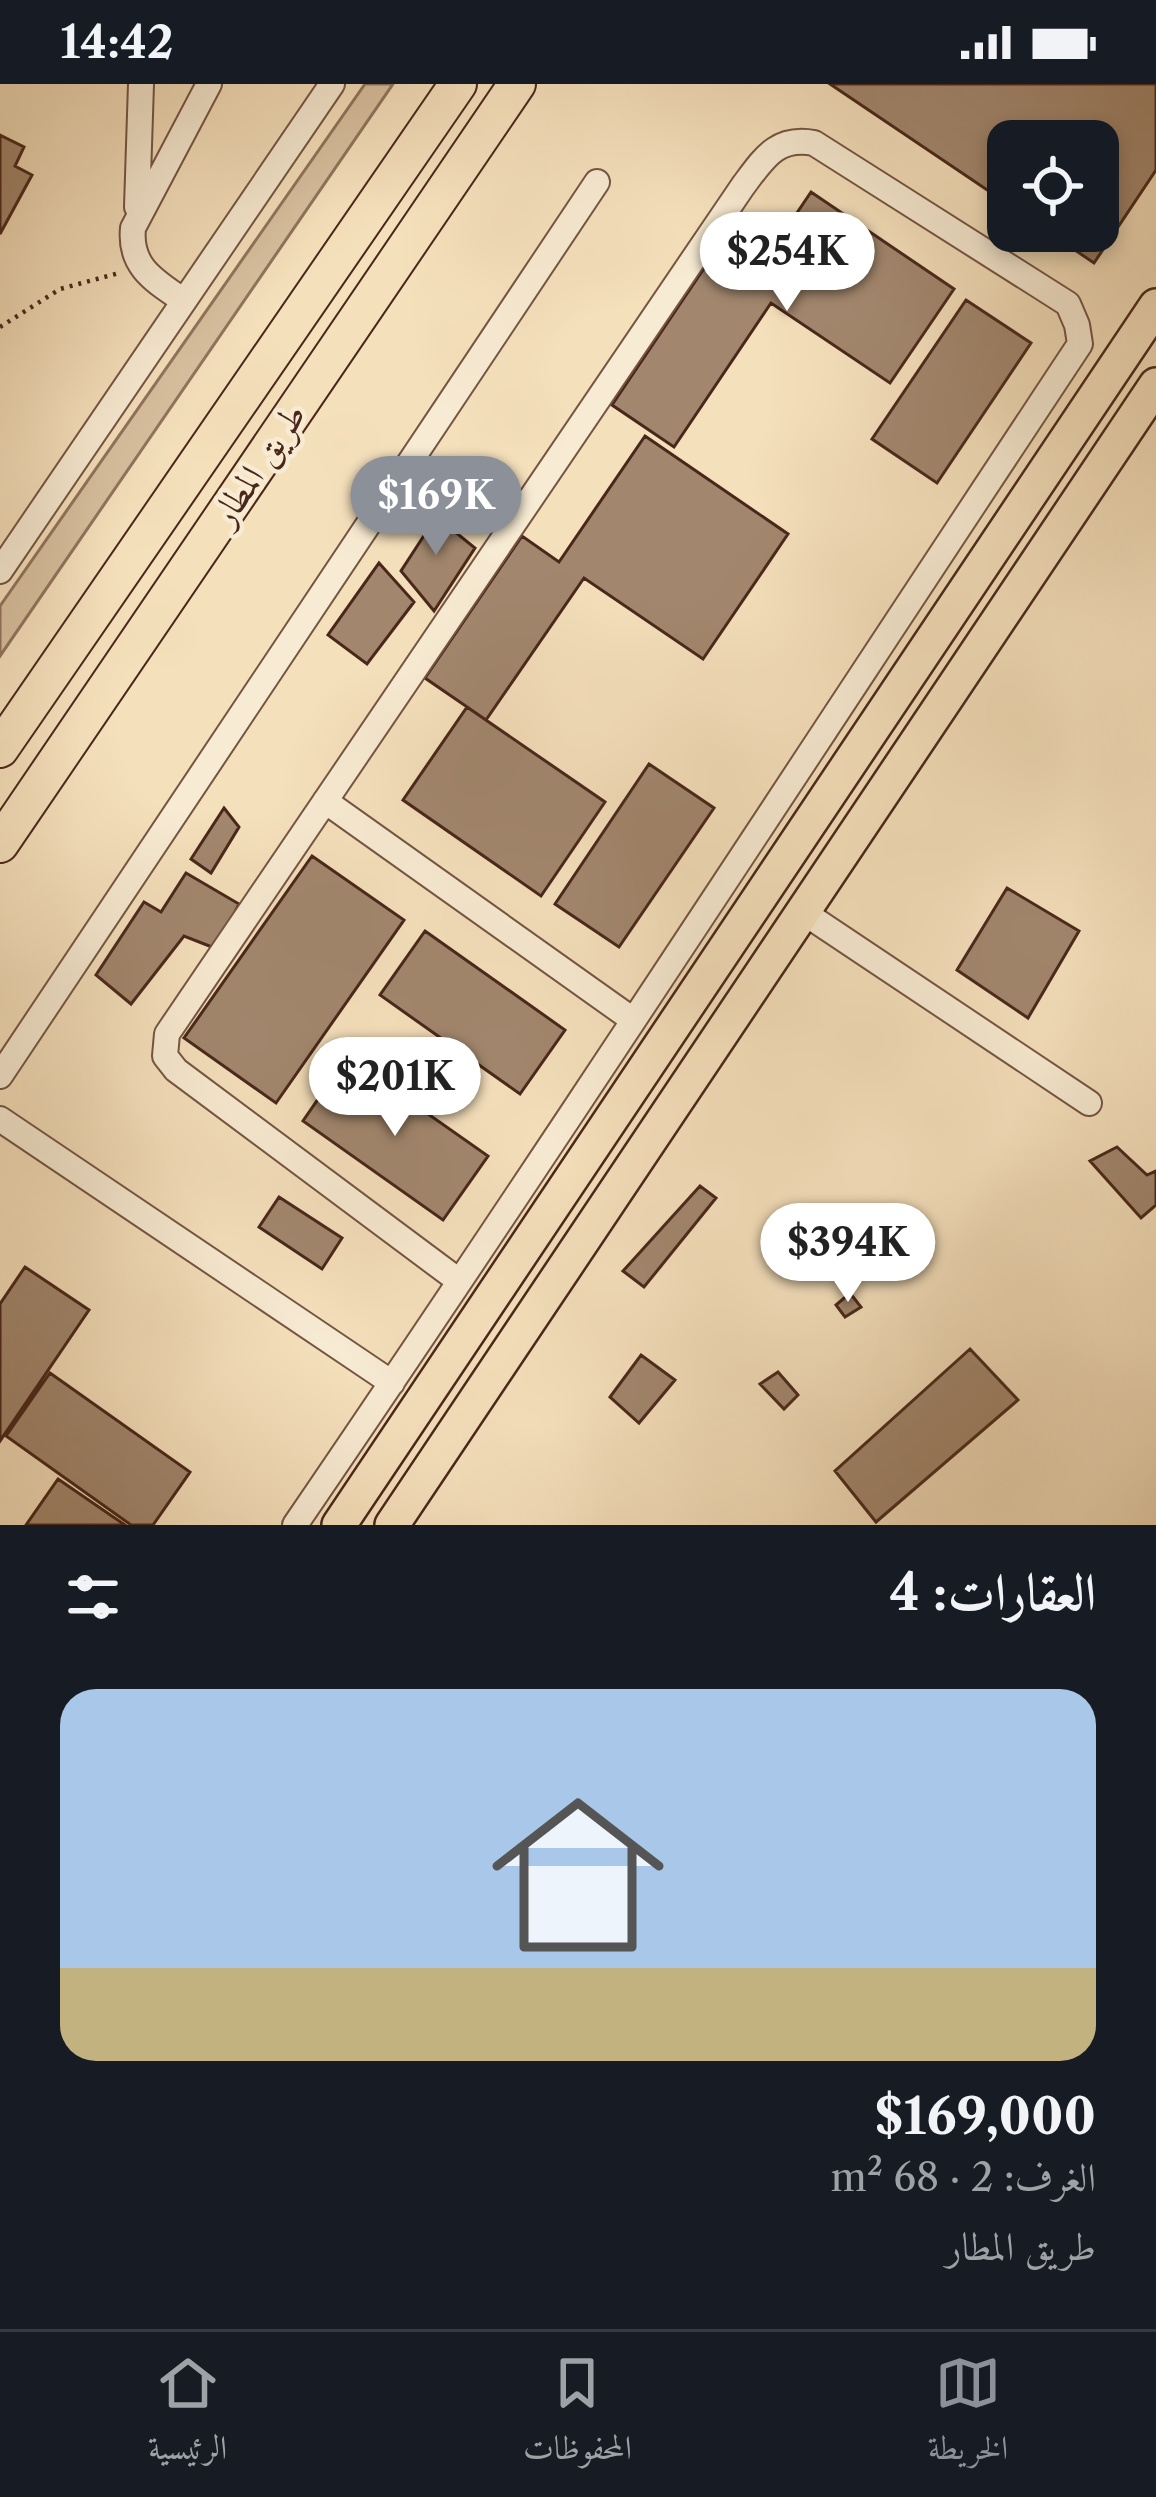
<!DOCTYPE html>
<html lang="ar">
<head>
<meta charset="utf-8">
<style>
  body { margin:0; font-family:"Libre Caslon Text",Amiri,serif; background:#242831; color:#f1f3f6; direction:rtl; height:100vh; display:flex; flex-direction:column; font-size:45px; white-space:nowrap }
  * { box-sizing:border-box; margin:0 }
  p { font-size:39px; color:#9ea1a6 }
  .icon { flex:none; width:66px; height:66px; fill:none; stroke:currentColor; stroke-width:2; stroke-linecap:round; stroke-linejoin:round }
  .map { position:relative; height:1441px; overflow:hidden; direction:ltr }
  .side { display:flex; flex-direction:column; background:#171b24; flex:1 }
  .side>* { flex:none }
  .buttons { position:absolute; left:987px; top:36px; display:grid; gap:24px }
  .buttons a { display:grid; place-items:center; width:132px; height:132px; border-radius:24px; background:#171b24; box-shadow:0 6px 18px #0003; font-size:60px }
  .price { position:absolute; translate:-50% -102px; padding:0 27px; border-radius:42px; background:#fff; color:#222; font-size:39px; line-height:78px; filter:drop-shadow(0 3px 6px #0008) }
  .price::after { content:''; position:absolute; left:50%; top:72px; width:36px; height:27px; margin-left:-18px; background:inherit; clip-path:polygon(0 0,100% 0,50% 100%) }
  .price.selected { background:#8c9099; color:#fff }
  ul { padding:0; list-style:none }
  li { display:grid; align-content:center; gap:24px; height:636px; padding:0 60px }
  li span { display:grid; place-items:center; height:372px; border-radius:36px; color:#555 }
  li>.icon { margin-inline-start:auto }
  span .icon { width:216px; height:216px; fill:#fffc; stroke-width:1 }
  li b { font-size:51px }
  h2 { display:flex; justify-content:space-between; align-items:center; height:144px; padding:0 60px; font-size:51px }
  .status { display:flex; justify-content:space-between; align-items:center; height:84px; padding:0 60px; background:#171b24; direction:ltr }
  .status svg { height:33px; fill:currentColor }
  .tabs { display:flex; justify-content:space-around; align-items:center; height:168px; border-top:3px solid #363941; background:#171b24; font-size:33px; color:#9ea1a6 }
  .tabs a { display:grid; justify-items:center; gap:6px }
  .tabs .selected { color:#8c9099 }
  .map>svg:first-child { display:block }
  .green { fill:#d8c1a0; stroke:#90745d; stroke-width:3 }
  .building { fill:#a2876e; stroke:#49271a; stroke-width:3 }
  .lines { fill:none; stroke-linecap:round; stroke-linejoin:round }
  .minor-casing { stroke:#745542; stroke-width:28 }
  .major-casing { stroke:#49271a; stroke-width:38 }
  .highway-casing { stroke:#49271a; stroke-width:40 }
  .path { stroke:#49271a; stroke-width:4.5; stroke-dasharray:3 6; stroke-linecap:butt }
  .minor { stroke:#f8ebd3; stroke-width:24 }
  .major { stroke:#f5e0bc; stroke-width:33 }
  .highway { stroke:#f5e0bc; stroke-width:36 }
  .labels { text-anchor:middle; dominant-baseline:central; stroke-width:9; stroke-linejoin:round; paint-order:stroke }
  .street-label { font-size:36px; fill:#49271a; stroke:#f8ebd3 }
</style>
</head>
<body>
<div class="status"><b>14:42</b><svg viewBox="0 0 49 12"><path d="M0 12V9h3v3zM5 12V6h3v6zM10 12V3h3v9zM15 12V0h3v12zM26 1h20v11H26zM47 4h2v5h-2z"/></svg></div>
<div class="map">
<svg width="1156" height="1441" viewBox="0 0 1156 1441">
  <rect width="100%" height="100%" fill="#f5e0bc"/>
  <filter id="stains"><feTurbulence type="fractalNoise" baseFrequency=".00167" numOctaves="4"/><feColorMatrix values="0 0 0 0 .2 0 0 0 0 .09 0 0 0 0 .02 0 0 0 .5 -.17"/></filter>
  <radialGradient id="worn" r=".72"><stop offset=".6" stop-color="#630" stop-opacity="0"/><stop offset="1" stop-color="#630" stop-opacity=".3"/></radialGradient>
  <!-- green -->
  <path class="green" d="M 365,0 L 393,0 L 0,572 L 0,522 Z"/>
  <!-- building -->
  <path class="building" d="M 830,0 L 1156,0 L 1156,86 L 1094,179 L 1047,147 L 1098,147 L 1098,57 L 1008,57 L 1008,120 Z
    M 0,51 L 24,63 L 15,82 L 32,91 L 0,150 Z
    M 811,108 L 954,205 L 890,299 L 771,219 L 674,363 L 612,321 L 709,177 L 747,203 Z
    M 966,216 L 1031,259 L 937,399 L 872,355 Z
    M 645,352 L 788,450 L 703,575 L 584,494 L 486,636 L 425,594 L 522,452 L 559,478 Z
    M 422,421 L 475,464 L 434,527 L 401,487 L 425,450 L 411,434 Z
    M 379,479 L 414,518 L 367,580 L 328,551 Z
    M 467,623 L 605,718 L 541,812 L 403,716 Z
    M 649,680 L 714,724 L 619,863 L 555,820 Z
    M 224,724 L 239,743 L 211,789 L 191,775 Z
    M 312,772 L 404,836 L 276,1019 L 184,954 Z
    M 186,789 L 239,820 L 217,865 L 184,852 L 131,920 L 96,891 L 144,818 L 161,828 Z
    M 1007,804 L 1079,847 L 1028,934 L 957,886 Z
    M 425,847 L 565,946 L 520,1010 L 380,911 Z
    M 347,973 L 488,1072 L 443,1136 L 303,1037 Z
    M 1117,1063 L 1147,1091 L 1156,1087 L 1156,1121 L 1141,1134 L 1090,1077 Z
    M 700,1102 L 716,1114 L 644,1203 L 623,1187 Z
    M 279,1113 L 342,1154 L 322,1185 L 259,1143 Z
    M 25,1183 L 89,1226 L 0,1357 L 0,1220 Z
    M 850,1209 L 861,1223 L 845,1233 L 836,1221 Z
    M 970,1265 L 1018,1316 L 876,1438 L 835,1387 Z
    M 641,1271 L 675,1296 L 639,1339 L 610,1313 Z
    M 778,1288 L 798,1311 L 784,1325 L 760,1300 Z
    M 50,1289 L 190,1388 L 153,1441 L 131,1441 L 6,1352 Z
    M 58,1395 L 125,1441 L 26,1441 Z"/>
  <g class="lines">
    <!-- minor casing -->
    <g class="minor-casing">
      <path id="minor" d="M 137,123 L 141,0
        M 184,217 C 155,197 129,183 133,144 L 209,0
        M 0,487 L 332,0
        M 325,717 L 633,936
        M 803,828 L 1089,1019
        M 0,992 L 597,98
        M 0,1035 L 392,1299
        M 295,1441 C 561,1051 819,654 1080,260 L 1077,241 L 1068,220 L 814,59 C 777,52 764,74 743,102 L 167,950 L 165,972 L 176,986 L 459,1197"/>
    </g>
    <!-- major casing -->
    <g class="major-casing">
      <path id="major" d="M 339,1441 L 1156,222
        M 392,1441 L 1156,301"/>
    </g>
    <!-- highway casing -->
    <g class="highway-casing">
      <path id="highway" d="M 0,665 L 458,0
        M 0,760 L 517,0"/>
    </g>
    <!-- path -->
    <path class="path" d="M 0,243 L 60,205 L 119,189"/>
    <!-- minor -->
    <use href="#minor" class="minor"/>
    <!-- major -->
    <use href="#major" class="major"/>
    <!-- highway -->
    <use href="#highway" class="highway"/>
  </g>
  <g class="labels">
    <!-- street labels -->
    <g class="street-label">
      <text transform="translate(258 380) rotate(-56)">طريق المطار</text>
    </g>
  </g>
  <rect width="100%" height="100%" filter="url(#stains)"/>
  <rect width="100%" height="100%" fill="url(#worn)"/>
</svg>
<div class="buttons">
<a><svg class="icon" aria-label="locate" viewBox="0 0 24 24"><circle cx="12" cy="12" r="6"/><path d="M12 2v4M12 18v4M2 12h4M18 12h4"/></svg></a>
</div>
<b class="price" style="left:787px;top:230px">$254K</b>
<b class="price selected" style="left:436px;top:474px">$169K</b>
<b class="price" style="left:395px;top:1055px">$201K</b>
<b class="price" style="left:848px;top:1221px">$394K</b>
</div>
<section class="side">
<h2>العقارات: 4<svg class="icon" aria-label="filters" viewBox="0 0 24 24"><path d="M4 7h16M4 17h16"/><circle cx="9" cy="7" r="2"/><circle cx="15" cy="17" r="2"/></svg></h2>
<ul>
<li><span style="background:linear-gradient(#a9c7e8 75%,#c2b280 0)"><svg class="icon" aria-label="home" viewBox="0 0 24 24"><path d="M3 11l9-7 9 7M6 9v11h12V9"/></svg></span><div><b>$169,000</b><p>الغرف: 2 · 68 m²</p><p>طريق المطار</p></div></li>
</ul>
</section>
<nav class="tabs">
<a class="selected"><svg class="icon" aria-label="map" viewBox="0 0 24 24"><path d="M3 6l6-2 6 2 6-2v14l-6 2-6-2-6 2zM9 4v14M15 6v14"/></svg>الخريطة</a>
<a><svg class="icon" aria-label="saved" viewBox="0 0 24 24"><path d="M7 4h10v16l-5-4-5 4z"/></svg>المحفوظات</a>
<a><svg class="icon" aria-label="home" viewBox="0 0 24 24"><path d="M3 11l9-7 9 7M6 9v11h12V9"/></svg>الرئيسية</a>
</nav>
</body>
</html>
